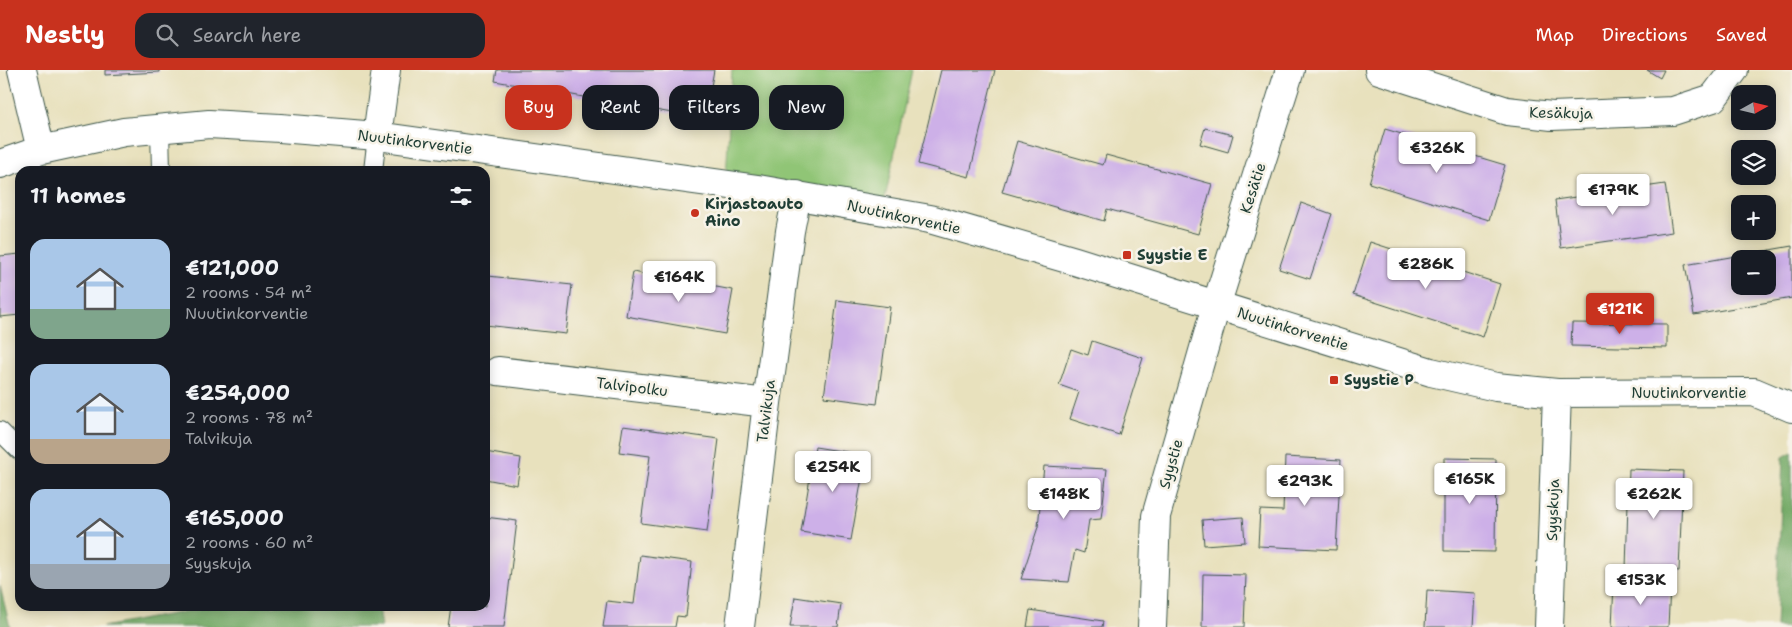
<!DOCTYPE html>
<html lang="en">
<head>
<meta charset="utf-8">
<style>
  body { margin:0; font-family:"Shantell Sans",sans-serif; background:#20242c; color:#f1f3f6; height:100vh; display:flex; flex-direction:column; font-size:19px; white-space:nowrap }
  * { box-sizing:border-box; margin:0 }
  p { font-size:16px; color:#9ea1a6 }
  .icon { flex:none; width:28px; height:28px; fill:none; stroke:currentColor; stroke-width:2; stroke-linecap:round; stroke-linejoin:round }
  .map { position:relative; flex:1; overflow:hidden }
  .panel { position:absolute; left:15px; top:96px; width:475px; height:445px; display:flex; flex-direction:column; background:#171b24; border-radius:15px; box-shadow:0 2px 12px #0003 }
  .panel>* { flex:none }
  .guide { position:absolute; left:505px; top:15px; width:475px; height:45px; display:flex; gap:10px }
  .needle { width:32px; rotate:82deg }
  .buttons { position:absolute; left:1731px; top:15px; display:grid; gap:10px }
  .buttons a { display:grid; place-items:center; width:45px; height:45px; border-radius:10px; background:#171b24; box-shadow:0 2px 12px #0003; font-size:25px }
  .price { position:absolute; translate:-50% -42px; padding:0 11px; border-radius:5px; background:#fff; color:#222; font-size:16px; line-height:32px; filter:drop-shadow(0 1px 2px #0008) }
  .price::after { content:''; position:absolute; left:50%; top:30px; width:15px; height:11px; margin-left:-8px; background:inherit; clip-path:polygon(0 0,100% 0,50% 100%) }
  .price.on { background:#c8321e; color:#fff }
  ul { padding:0; list-style:none }
  li { display:flex; align-items:center; gap:15px; height:125px; padding:0 15px }
  li span { display:grid; place-items:center; flex:none; width:140px; height:100px; border-radius:15px; color:#555 }
  li>.icon { margin-inline-start:auto }
  span .icon { width:60px; height:60px; fill:#fffc; stroke-width:1 }
  li b { font-size:21px }
  h2 { display:flex; justify-content:space-between; align-items:center; height:60px; padding:0 15px; font-size:21px }
  .chip { padding:0 18px; border-radius:15px; background:#171b24; box-shadow:0 2px 12px #0003; font-size:18px; line-height:45px }
  .chip.on { background:#c8321e; color:#fff }
  header { display:flex; align-items:center; gap:30px; box-sizing:border-box; height:70px; padding:0 25px; background:#c8321e; color:#fff }
  header strong { font-size:24px }
  nav { display:flex; gap:28px; margin-inline-start:auto; font-size:18px }
  .search { width:350px; height:45px; background:#20242c; display:flex; align-items:center; gap:12px; box-sizing:border-box; padding:0 18px; border-radius:15px; color:#9ea1a6; font-size:19px }
  .map>svg:first-child { display:block }
  .green { fill:#90c576; stroke:#588155 }
  .forest { fill:#74aa67; stroke:#4a744e }
  .building { fill:#cdb0e8; fill-rule:evenodd }
  .lines { fill:none; stroke-linecap:round; stroke-linejoin:round }
  .lane-casing { stroke:#3d5649; stroke-width:20 }
  .street-casing { stroke:#3d5649; stroke-width:30 }
  .lane { stroke:#fff; stroke-width:18 }
  .street { stroke:#fff; stroke-width:28 }
  .poi-dot { fill:#c8321e; stroke:#f7f3e8; stroke-width:2 }
  .labels { text-anchor:middle; dominant-baseline:central; stroke-width:5; stroke-linejoin:round; paint-order:stroke }
  .street-label { font-size:15px; fill:#1f3d34; stroke:#f7f3e8 }
  .poi-label { font-size:15px; font-weight:bold; fill:#1f3d34; stroke:#f7f3e8; text-anchor:start }
</style>
</head>
<body>
<header>
<strong>Nestly</strong>
<div class="search"><svg class="icon" aria-label="search" viewBox="0 0 24 24"><circle cx="10" cy="10" r="6"/><path d="M15 15l6 6"/></svg>Search here</div>
<nav><a>Map</a><a>Directions</a><a>Saved</a></nav>
</header>
<div class="map">
<svg width="1792" height="557" viewBox="0 0 1792 557">
  <rect width="100%" height="100%" fill="#f7f3e8"/>
  <filter id="ink" filterUnits="userSpaceOnUse"><feTurbulence type="fractalNoise" baseFrequency=".02" numOctaves="2"/><feDisplacementMap in="SourceGraphic" scale="10" xChannelSelector="R" yChannelSelector="G"/><feConvolveMatrix kernelMatrix="1 2 1 2 8 2 1 2 1" color-interpolation-filters="sRGB"/></filter>
  <filter id="wash" filterUnits="userSpaceOnUse"><feTurbulence type="fractalNoise" baseFrequency=".0096" numOctaves="4" result="noise"/><feDisplacementMap in="SourceGraphic" scale="20" xChannelSelector="R" yChannelSelector="G"/><feGaussianBlur stdDeviation="1.12" result="paint"/><feColorMatrix in="noise" values="0 0 0 0 0 0 0 0 0 0 0 0 0 0 0 0 0 1.4 0 .05"/><feComposite in="paint" operator="in"/></filter>
  <g filter="url(#wash)">
    <rect width="100%" height="100%" fill="#e8e1bd"/>
    <!-- green -->
    <path class="green" d="M 732,0 L 912,0 L 884,133 L 726,109 Z"/>
    <!-- forest -->
    <path class="forest" d="M 1792,382 L 1792,557 L 1776,557 L 1783,387 Z
      M 0,516 L 10,557 L 0,557 Z
      M 216,536 L 378,536 L 381,557 L 102,557 Z"/>
    <g id="blocks">
      <!-- building -->
      <path class="building" d="M 105,0 L 159,0 L 159,2 L 105,5 Z
        M 497,0 L 714,0 L 705,49 L 495,11 Z
        M 941,0 L 995,0 L 969,107 L 918,94 Z
        M 1647,0 L 1664,0 L 1660,8 Z
        M 1205,58 L 1233,65 L 1228,82 L 1200,74 Z
        M 1385,59 L 1505,95 L 1489,150 L 1369,113 Z
        M 1017,71 L 1103,95 L 1106,85 L 1212,114 L 1198,164 L 1107,139 L 1104,151 L 1002,122 Z
        M 1665,114 L 1672,162 L 1561,178 L 1555,130 Z
        M 1301,133 L 1332,144 L 1310,209 L 1279,199 Z
        M 1370,172 L 1500,214 L 1483,267 L 1353,225 Z
        M 1792,176 L 1792,228 L 1694,245 L 1685,195 ZM 1740,189 L 1768,189 L 1768,216 L 1740,216 Z
        M 20,184 L 20,245 L 0,247 L 0,186 Z
        M 633,202 L 733,220 L 725,264 L 626,246 Z
        M 488,206 L 572,215 L 566,264 L 485,255 L 485,234 Z
        M 837,230 L 890,237 L 877,334 L 824,327 Z
        M 1572,253 L 1667,254 L 1667,278 L 1571,276 Z
        M 1092,271 L 1143,288 L 1119,365 L 1070,349 L 1079,322 L 1059,315 L 1071,279 L 1088,285 Z
        M 623,356 L 719,369 L 707,462 L 641,453 L 650,386 L 619,382 Z
        M 815,377 L 866,385 L 851,470 L 801,462 Z
        M 485,382 L 521,388 L 517,415 L 485,409 Z
        M 1285,387 L 1341,390 L 1336,480 L 1258,476 L 1260,440 L 1283,441 Z
        M 1444,388 L 1496,389 L 1495,482 L 1444,481 Z
        M 1044,396 L 1107,399 L 1101,449 L 1089,450 L 1084,483 L 1075,480 L 1069,512 L 1021,509 L 1038,457 Z
        M 1629,399 L 1683,401 L 1679,501 L 1626,499 Z
        M 485,447 L 517,451 L 504,557 L 448,557 L 451,536 L 485,536 Z
        M 1243,447 L 1245,472 L 1204,475 L 1202,450 Z
        M 640,485 L 692,492 L 686,547 L 677,546 L 675,557 L 603,557 L 607,531 L 634,534 Z
        M 1203,504 L 1246,505 L 1244,557 L 1202,557 Z
        M 1614,513 L 1670,516 L 1668,557 L 1612,557 Z
        M 1427,520 L 1475,523 L 1473,557 L 1425,557 Z
        M 795,527 L 841,534 L 838,557 L 790,557 Z
        M 1030,540 L 1103,551 L 1102,557 L 1027,557 Z"/>
    </g>
  </g>
  <g filter="url(#ink)">
    <use href="#blocks" fill-opacity="0" stroke="#3d5649" stroke-width="1"/>
    <g class="lines">
      <!-- lane casing -->
      <g class="lane-casing">
        <path id="lane" d="M 160,59 L 161,101
          M 373,101 L 377,66
          M 0,361 L 20,381"/>
      </g>
      <!-- street casing -->
      <g class="street-casing">
        <path id="street" d="M 22,0 L 41,80
          M 1379,0 L 1507,41 L 1552,46 L 1673,41 L 1713,28 L 1734,0
          M 377,66 L 386,0
          M 0,94 L 41,80 L 124,62 L 209,54 L 280,58 L 377,66 L 758,119 L 930,149 L 1075,191 L 1431,302 L 1496,317 L 1557,323 L 1754,322 L 1792,338
          M 498,301 L 767,333
          M 740,557 L 767,333 L 790,161 L 797,125
          M 1152,557 L 1156,446 L 1216,236 L 1290,0
          M 1549,557 L 1557,323"/>
      </g>
      <!-- lane -->
      <use href="#lane" class="lane"/>
      <!-- street -->
      <use href="#street" class="street"/>
    </g>
  </g>
  <!-- markers -->
  <g class="poi-dot">
    <circle cx="695" cy="143" r="5"/>
    <rect x="1122" y="180" width="10" height="10" rx="2.5"/>
    <rect x="1329" y="305" width="10" height="10" rx="2.5"/>
  </g>
  <g class="labels">
    <!-- street labels -->
    <g class="street-label">
      <text transform="translate(1561 43) rotate(1)">Kesäkuja</text>
      <text transform="translate(415 72) rotate(7)">Nuutinkorventie</text>
      <text transform="translate(1253 118) rotate(-72)">Kesätie</text>
      <text transform="translate(904 147) rotate(12)">Nuutinkorventie</text>
      <text transform="translate(1293 259) rotate(17)">Nuutinkorventie</text>
      <text transform="translate(632 317) rotate(7)">Talvipolku</text>
      <text x="1689" y="323">Nuutinkorventie</text>
      <text transform="translate(766 341) rotate(-83)">Talvikuja</text>
      <text transform="translate(1171 394) rotate(-74)">Syystie</text>
      <text transform="translate(1553 440) rotate(-88)">Syyskuja</text>
    </g>
    <!-- poi labels -->
    <g class="poi-label">
      <text x="705" y="134">Kirjastoauto<tspan x="705" dy="17">Aino</tspan></text>
      <text x="1137" y="185">Syystie E</text>
      <text x="1344" y="310">Syystie P</text>
    </g>
  </g>
</svg>
<div class="buttons">
<a><svg class="needle" viewBox="-14 -14 28 28"><path d="M0-13l5 13h-10z" fill="#e53935"/><path d="M0 13l5-13h-10z" fill="#9ea1a6"/></svg></a>
<a><svg class="icon" aria-label="layers" viewBox="0 0 24 24"><path d="M12 4l9 5-9 5-9-5zM3 14l9 5 9-5"/></svg></a>
<a>+</a>
<a>−</a>
</div>
<b class="price" style="left:1437px;top:104px">€326K</b>
<b class="price" style="left:1613px;top:146px">€179K</b>
<b class="price" style="left:1426px;top:220px">€286K</b>
<b class="price" style="left:679px;top:233px">€164K</b>
<b class="price on" style="left:1620px;top:265px">€121K</b>
<b class="price" style="left:833px;top:423px">€254K</b>
<b class="price" style="left:1470px;top:435px">€165K</b>
<b class="price" style="left:1305px;top:437px">€293K</b>
<b class="price" style="left:1064px;top:450px">€148K</b>
<b class="price" style="left:1654px;top:450px">€262K</b>
<b class="price" style="left:1641px;top:536px">€153K</b>
<div class="guide">
<a class="chip on">Buy</a>
<a class="chip">Rent</a>
<a class="chip">Filters</a>
<a class="chip">New</a>
</div>
<section class="panel">
<h2>11 homes<svg class="icon" aria-label="filters" viewBox="0 0 24 24"><path d="M4 7h16M4 17h16"/><circle cx="9" cy="7" r="2"/><circle cx="15" cy="17" r="2"/></svg></h2>
<ul>
<li><span style="background:linear-gradient(#a9c7e8 70%,#7fa58c 0)"><svg class="icon" aria-label="home" viewBox="0 0 24 24"><path d="M3 11l9-7 9 7M6 9v11h12V9"/></svg></span><div><b>€121,000</b><p>2 rooms · 54 m²</p><p>Nuutinkorventie</p></div></li>
<li><span style="background:linear-gradient(#a9c7e8 75%,#b9a48a 0)"><svg class="icon" aria-label="home" viewBox="0 0 24 24"><path d="M3 11l9-7 9 7M6 9v11h12V9"/></svg></span><div><b>€254,000</b><p>2 rooms · 78 m²</p><p>Talvikuja</p></div></li>
<li><span style="background:linear-gradient(#a9c7e8 75%,#9aa5b1 0)"><svg class="icon" aria-label="home" viewBox="0 0 24 24"><path d="M3 11l9-7 9 7M6 9v11h12V9"/></svg></span><div><b>€165,000</b><p>2 rooms · 60 m²</p><p>Syyskuja</p></div></li>
</ul>
</section>
</div>
</body>
</html>
